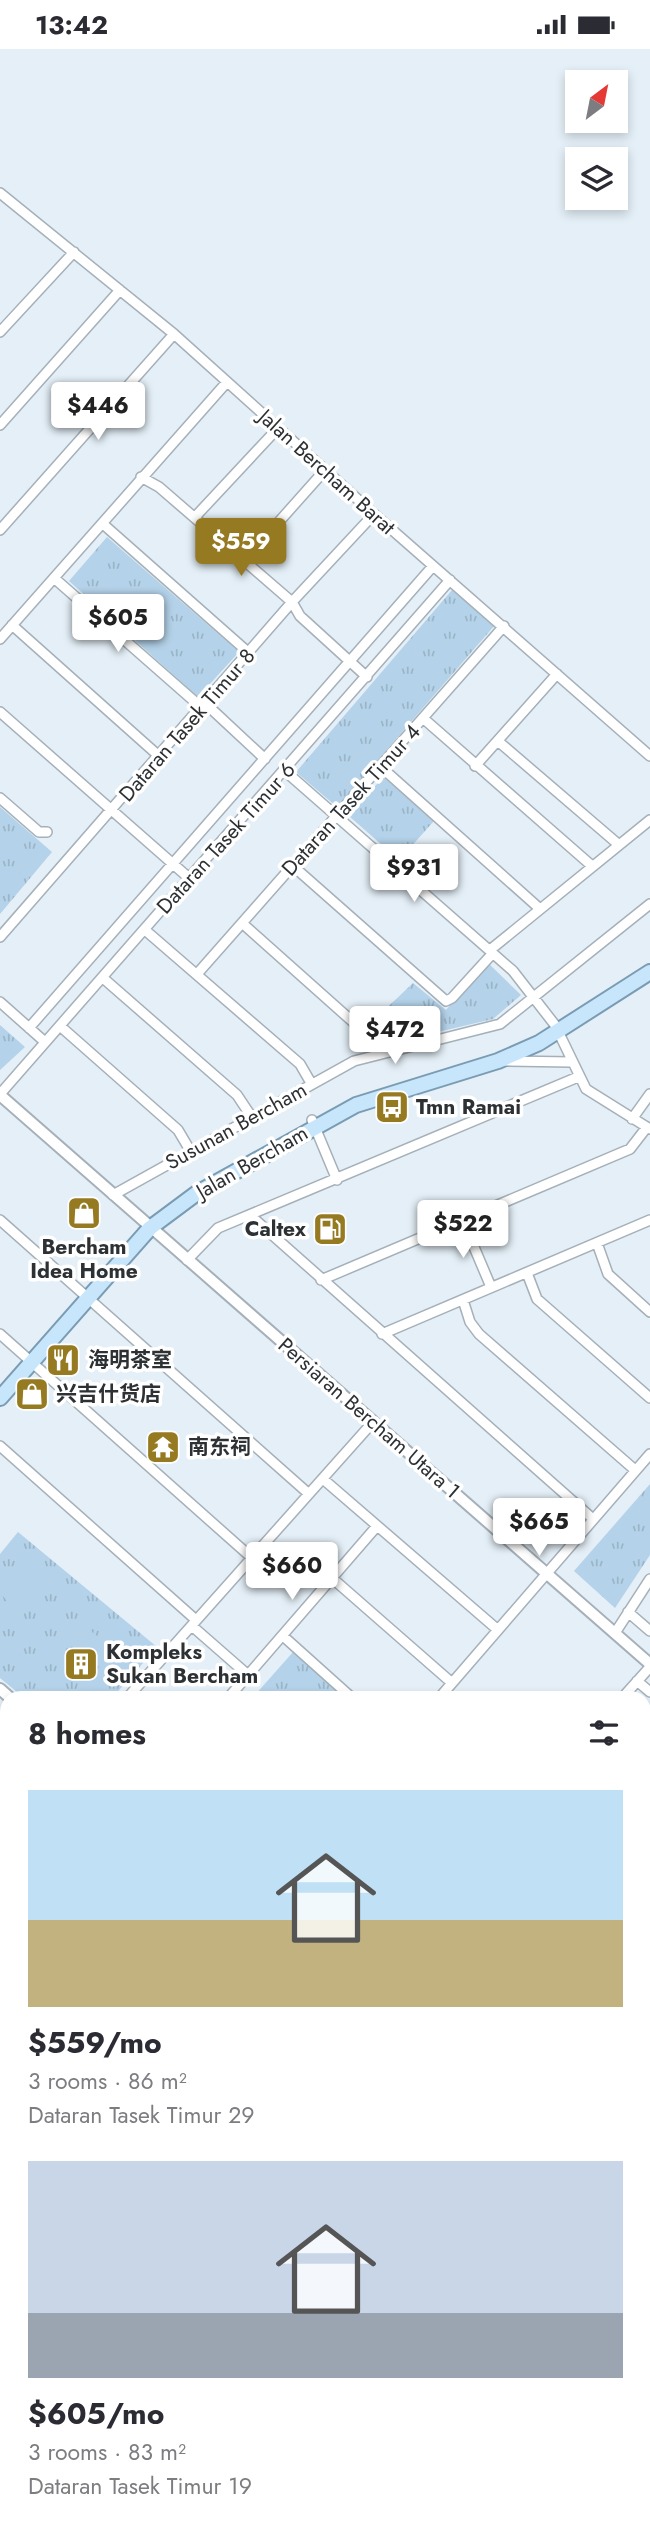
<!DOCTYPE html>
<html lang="en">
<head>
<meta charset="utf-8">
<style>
  body { margin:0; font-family:Jost,"Noto Sans SC",sans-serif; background:#f2f2f3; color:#2b2b33; height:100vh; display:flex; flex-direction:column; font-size:26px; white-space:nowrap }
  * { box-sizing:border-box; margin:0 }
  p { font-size:23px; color:#7c7c81 }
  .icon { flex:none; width:38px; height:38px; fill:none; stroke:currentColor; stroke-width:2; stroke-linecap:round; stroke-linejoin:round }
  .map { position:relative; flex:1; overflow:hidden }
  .sheet { position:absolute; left:0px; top:1642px; width:651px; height:842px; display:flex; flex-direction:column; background:#fff; border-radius:21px 21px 0 0; box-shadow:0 4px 10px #0003 }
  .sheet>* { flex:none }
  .needle { width:46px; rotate:32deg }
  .controls { position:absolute; left:565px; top:21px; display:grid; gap:14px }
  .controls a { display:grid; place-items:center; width:63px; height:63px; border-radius:0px; background:#fff; box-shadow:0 4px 10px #0003; font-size:35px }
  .price { position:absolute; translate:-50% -60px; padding:0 16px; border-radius:7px; background:#fff; color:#222; font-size:23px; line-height:46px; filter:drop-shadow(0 2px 4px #0008) }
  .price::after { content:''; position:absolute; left:50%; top:42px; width:21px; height:16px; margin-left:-10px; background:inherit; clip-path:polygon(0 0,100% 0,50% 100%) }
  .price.selected { background:#967a22; color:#fff }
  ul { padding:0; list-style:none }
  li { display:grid; align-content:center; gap:14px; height:371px; padding:0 28px }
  li span { display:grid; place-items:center; height:217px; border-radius:0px; color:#555 }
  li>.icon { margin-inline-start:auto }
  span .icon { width:126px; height:126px; fill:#fffc; stroke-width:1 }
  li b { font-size:30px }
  h2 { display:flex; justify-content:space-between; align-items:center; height:84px; padding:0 28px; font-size:30px }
  .status { display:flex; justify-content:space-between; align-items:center; height:49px; padding:0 35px; background:#fff; direction:ltr }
  .status svg { height:19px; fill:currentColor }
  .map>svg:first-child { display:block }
  .grass { fill:url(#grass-tufts) }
  .garden { fill:#b4d2e9 }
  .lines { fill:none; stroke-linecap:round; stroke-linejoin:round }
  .minor-casing { stroke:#a5b0b8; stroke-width:12 }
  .tertiary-casing { stroke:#a5b0b8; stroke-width:14 }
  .primary-casing { stroke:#7a9cb3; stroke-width:18 }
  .minor { stroke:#fff; stroke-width:9 }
  .tertiary { stroke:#fff; stroke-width:10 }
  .primary { stroke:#c8e6fb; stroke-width:14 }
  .labels { text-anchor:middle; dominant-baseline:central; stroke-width:7; stroke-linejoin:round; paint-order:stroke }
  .street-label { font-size:21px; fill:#2d3134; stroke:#fff }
  .poi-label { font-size:21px; font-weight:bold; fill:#2d3134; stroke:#fff; text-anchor:start }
</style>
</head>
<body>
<div class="status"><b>13:42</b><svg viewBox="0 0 49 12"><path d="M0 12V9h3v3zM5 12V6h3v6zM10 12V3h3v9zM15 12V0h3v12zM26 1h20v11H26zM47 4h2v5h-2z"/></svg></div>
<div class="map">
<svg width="650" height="2483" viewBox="0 0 650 2483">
  <defs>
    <pattern id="grass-tufts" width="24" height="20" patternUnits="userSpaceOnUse" patternTransform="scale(1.75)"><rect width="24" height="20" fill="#b4d2e9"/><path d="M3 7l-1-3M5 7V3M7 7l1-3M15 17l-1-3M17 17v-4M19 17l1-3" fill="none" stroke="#9bb5c8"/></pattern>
  </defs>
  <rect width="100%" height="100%" fill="#e4eff7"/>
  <!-- grass -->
  <path class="grass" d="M 107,488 L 239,603 L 198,648 L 69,532 Z
    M 452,541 L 495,576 L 337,758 L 296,723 Z
    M 383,728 L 434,772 L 399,811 L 349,767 Z
    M 0,758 L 52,803 L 0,865 Z
    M 488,914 L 521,946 L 493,970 L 395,993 L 372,973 L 413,934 L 446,961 Z
    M 0,976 L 25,998 L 0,1021 Z
    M 650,1435 L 650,1506 L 615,1559 L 574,1522 Z
    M 18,1483 L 157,1598 L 113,1648 L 23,1648 L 0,1629 L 0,1505 Z
    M 294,1602 L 344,1648 L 253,1648 Z
    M 644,2241 L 650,2250 L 650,2369 L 644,2376 L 644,2342 L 649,2336 L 649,2282 Z"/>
  <!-- garden -->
  <path class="garden" d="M 25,1519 L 42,1536 L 16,1562 L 0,1544 Z
    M 87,1579 L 119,1604 L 105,1622 L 73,1597 Z"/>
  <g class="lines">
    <!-- minor casing -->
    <g class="minor-casing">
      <path id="minor" d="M 0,144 L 174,285 L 374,465 L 650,707
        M 0,283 L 74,203
        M 0,376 L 120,241
        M 141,428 L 159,438 L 292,553 L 300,567 L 367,628
        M 195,468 L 278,379
        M 103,475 L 249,604
        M 0,481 L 174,285
        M 244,512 L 325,421
        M 54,529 L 202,659
        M 12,576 L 160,708
        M 0,590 L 227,333
        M 206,655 L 265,710
        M 0,663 L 189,829
        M 424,670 L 592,817
        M 499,693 L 618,795
        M 475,717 L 557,625
        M 381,718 L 539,859
        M 285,722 L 513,922 L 555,976 L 586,1040 L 650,1080
        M 0,749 L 39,783 L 47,783
        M 293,817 L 446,952 L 452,949 L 493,904
        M 242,874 L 362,981 L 383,1004
        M 145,881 L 300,1015 L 311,1034
        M 0,888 L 292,553 L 374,465
        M 490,901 L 650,771
        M 197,925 L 504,577
        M 103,929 L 237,1046 L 251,1067
        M 0,953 L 45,993
        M 60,977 L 178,1081 L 191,1103
        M 29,979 L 433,517
        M 503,1012 L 571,1013
        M 0,1045 L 450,531
        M 632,1070 L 650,1045
        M 312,1071 L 337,1131
        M 113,1146 L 354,1012 L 500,975 L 650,855
        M 251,1167 L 593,1470
        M 0,1171 L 309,1445
        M 463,1172 L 491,1238
        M 597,1194 L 608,1225 L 650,1263
        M 187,1211 L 218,1179 L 578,1028
        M 527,1224 L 537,1250 L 650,1349
        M 321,1231 L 630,1100 L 647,1078
        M 463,1251 L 470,1273 L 479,1285 L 635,1421
        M 0,1285 L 252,1509
        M 382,1285 L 650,1171
        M 0,1397 L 196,1571
        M 323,1430 L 498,1581
        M 332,1529 L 452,1634
        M 628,1563 L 650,1582
        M 192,1577 L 248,1626
        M 615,1584 L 650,1530
        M 283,1587 L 351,1648
        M 637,1632 L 650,1643
        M 128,1648 L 373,1373
        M 229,1648 L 377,1477
        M 440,1648 L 650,1405
        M 623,1648 L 650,1618
        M 0,1763 L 7,1769
        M 644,1772 L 650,1777
        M 0,1791 L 7,1784
        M 0,1828 L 7,1821
        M 644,1861 L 650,1866
        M 0,1926 L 7,1932
        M 0,1954 L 7,1946
        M 644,1974 L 650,1966
        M 644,1987 L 650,1994
        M 0,2075 L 7,2066
        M 644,2096 L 650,2092
        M 0,2130 L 7,2136
        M 644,2150 L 650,2146
        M 644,2176 L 650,2181
        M 7,2318 L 3,2343 L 7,2351
        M 644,2434 L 650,2426
        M 0,2445 L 7,2437
        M 50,2476 L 58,2483
        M 218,2476 L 219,2483
        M 339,2476 L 349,2483
        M 574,2476 L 582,2483
        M 609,2480 L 612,2476
        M 258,2483 L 263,2476
        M 422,2483 L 428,2476
        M 515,2483 L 521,2476"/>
    </g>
    <!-- tertiary casing -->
    <g class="tertiary-casing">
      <path id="tertiary" d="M 0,1046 L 650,1615
        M 0,1640 L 9,1648
        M 644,2226 L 650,2234
        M 0,2365 L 7,2371
        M 0,2376 L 7,2382
        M 644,2393 L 650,2388
        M 0,2396 L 7,2388
        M 0,2410 L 7,2402
        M 121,2476 L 128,2483
        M 555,2483 L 561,2476"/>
    </g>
    <!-- primary casing -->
    <g class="primary-casing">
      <path id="primary" d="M 0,1349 L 150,1179 L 197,1144 L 356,1056 L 498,1012 L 539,994 L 650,923"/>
    </g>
    <!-- minor -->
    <use href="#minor" class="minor"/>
    <!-- tertiary -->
    <use href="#tertiary" class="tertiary"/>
    <!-- primary -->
    <use href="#primary" class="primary"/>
  </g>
  <!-- icons -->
  <defs>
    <g id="bus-square" transform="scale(1.75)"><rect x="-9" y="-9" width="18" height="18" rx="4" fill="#967a22" stroke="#fff"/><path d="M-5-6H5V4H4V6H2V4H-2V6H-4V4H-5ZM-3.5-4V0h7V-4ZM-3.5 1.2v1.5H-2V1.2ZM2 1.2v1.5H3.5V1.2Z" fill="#fff"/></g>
    <g id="shop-square" transform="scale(1.75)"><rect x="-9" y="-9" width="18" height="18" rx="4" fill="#967a22" stroke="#fff"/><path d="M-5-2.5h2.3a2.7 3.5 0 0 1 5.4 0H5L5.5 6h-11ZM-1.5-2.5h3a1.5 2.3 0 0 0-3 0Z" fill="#fff"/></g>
    <g id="fuel-square" transform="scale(1.75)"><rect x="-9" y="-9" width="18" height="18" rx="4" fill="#967a22" stroke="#fff"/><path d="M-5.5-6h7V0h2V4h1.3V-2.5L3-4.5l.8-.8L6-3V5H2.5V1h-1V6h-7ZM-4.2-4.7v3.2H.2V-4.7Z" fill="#fff"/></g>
    <g id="restaurant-square" transform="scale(1.75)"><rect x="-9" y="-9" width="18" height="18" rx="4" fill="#967a22" stroke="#fff"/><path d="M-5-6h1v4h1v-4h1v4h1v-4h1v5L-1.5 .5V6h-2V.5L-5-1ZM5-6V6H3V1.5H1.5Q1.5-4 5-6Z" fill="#fff"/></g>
    <g id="temple-square" transform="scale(1.75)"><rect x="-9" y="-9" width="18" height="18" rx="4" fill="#967a22" stroke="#fff"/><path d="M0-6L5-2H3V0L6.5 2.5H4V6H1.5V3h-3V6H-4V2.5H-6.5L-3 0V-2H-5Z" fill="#fff"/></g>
    <g id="building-square" transform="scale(1.75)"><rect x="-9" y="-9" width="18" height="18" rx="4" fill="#967a22" stroke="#fff"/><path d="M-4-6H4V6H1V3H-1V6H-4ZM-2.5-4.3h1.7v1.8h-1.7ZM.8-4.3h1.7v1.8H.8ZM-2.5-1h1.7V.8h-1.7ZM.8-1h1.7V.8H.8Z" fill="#fff"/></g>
  </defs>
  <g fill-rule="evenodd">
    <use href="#bus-square" x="392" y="1058"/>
    <use href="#shop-square" x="84" y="1164"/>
    <use href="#fuel-square" x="330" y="1180"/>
    <use href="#restaurant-square" x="63" y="1311"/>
    <use href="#shop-square" x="32" y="1345"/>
    <use href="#temple-square" x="163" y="1398"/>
    <use href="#building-square" x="81" y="1615"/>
  </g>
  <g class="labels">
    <!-- street labels -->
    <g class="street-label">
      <text transform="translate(327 423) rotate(42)">Jalan Bercham Barat</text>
      <text transform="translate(187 676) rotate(-49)">Dataran Tasek Timur 8</text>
      <text transform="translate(351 751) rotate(-48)">Dataran Tasek Timur 4</text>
      <text transform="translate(226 789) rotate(-48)">Dataran Tasek Timur 6</text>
      <text transform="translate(236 1077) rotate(-29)">Susunan Bercham</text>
      <text transform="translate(252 1113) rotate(-30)">Jalan Bercham</text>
      <text transform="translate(369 1369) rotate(41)">Persiaran Bercham Utara 1</text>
    </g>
    <!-- poi labels -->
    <g class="poi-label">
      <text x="416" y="1058">Tmn Ramai</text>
      <text x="306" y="1180" text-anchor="end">Caltex</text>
      <text x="84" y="1198" text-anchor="middle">Bercham<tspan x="84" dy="24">Idea Home</tspan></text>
      <text x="88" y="1311">海明茶室</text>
      <text x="56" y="1345">兴吉什货店</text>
      <text x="188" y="1398">南东祠</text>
      <text x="106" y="1603">Kompleks<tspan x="106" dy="24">Sukan Bercham</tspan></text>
    </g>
  </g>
</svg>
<div class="controls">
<a><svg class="needle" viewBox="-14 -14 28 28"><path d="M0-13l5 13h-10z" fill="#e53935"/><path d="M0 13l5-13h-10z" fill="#7c7c81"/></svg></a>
<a><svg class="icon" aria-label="layers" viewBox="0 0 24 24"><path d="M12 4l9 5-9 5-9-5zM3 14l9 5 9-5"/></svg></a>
</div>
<b class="price" style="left:98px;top:393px">$446</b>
<b class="price selected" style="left:241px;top:529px">$559</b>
<b class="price" style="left:118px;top:605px">$605</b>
<b class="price" style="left:414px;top:855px">$931</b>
<b class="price" style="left:395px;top:1017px">$472</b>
<b class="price" style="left:463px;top:1211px">$522</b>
<b class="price" style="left:539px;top:1509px">$665</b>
<b class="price" style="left:292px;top:1553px">$660</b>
<section class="sheet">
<h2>8 homes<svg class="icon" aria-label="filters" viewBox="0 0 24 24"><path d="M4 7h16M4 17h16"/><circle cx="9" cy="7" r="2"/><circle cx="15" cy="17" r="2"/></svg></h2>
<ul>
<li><span style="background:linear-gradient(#bfe0f5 60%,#c2b280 0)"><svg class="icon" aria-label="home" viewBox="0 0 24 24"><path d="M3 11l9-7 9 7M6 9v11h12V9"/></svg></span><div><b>$559/mo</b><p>3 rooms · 86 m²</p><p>Dataran Tasek Timur 29</p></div></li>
<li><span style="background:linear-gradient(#c9d6e8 70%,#9aa5b1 0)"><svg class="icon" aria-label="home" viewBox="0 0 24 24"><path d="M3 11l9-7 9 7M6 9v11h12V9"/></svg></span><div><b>$605/mo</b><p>3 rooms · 83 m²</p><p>Dataran Tasek Timur 19</p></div></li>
</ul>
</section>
</div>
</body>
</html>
